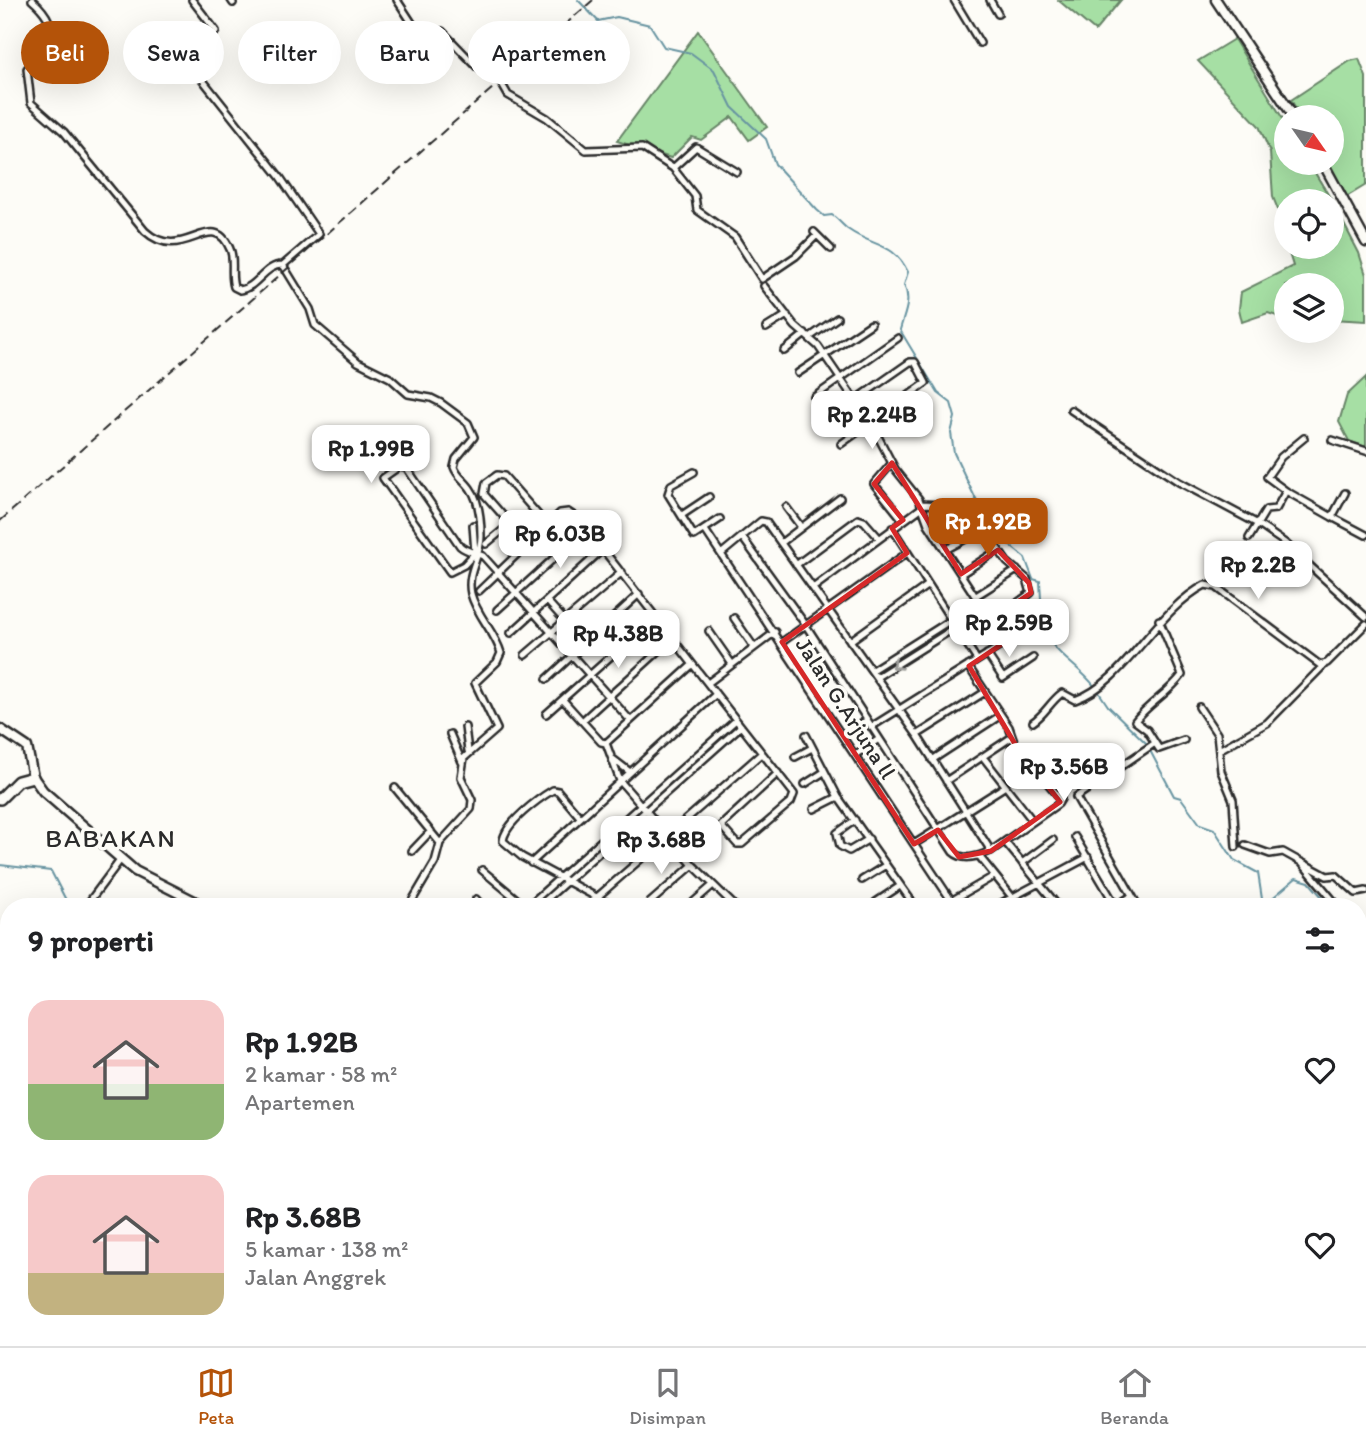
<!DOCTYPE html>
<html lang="id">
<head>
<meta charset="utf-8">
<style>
  body { margin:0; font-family:Itim,sans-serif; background:#f2f2f2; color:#202124; height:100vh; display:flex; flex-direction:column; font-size:26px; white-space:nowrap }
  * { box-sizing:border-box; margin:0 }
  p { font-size:23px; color:#757577 }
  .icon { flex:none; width:38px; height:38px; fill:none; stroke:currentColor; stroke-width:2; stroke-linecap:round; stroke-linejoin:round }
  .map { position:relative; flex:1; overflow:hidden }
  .panel { position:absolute; left:0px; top:898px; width:1367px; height:450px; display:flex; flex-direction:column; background:#fff; border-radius:28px 28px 0 0; box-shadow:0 7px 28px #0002 }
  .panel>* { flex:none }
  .hud { position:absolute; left:21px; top:21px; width:700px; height:63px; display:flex; gap:14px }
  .needle { width:46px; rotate:124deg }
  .fabs { position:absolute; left:1274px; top:105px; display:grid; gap:14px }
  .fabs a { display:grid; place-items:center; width:70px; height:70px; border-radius:50%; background:#fff; box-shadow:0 7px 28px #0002; font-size:35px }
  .price { position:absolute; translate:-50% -60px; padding:0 16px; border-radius:14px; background:#fff; color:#222; font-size:23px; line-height:46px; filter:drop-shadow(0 2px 4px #0008) }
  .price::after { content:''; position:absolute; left:50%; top:42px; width:21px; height:16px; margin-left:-10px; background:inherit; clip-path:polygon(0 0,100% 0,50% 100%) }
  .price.active { background:#b45309; color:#fff }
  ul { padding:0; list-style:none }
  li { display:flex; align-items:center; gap:21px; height:175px; padding:0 28px }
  li span { display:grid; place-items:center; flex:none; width:196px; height:140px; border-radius:21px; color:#555 }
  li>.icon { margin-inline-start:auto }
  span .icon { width:84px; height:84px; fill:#fffc; stroke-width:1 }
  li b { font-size:30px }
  h2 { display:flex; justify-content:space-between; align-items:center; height:84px; padding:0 28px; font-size:30px }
  .pill { padding:0 24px; border-radius:32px; background:#fff; box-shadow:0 7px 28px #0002; font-size:24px; line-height:63px }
  .pill.active { background:#b45309; color:#fff }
  .tab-bar { display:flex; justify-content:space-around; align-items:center; height:98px; border-top:2px solid #e0e0e0; background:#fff; font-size:19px; color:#757577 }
  .tab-bar a { display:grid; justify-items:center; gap:4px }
  .tab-bar .active { color:#b45309 }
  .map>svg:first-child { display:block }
  .green { fill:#a6dfa4; stroke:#688568; stroke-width:2 }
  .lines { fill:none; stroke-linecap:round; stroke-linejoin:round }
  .stream { stroke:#6794a1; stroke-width:2 }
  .street-casing { stroke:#2b2b2b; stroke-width:10 }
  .secondary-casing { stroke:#2b2b2b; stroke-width:13 }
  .primary-casing { stroke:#2b2b2b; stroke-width:14 }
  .highway-casing { stroke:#2b2b2b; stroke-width:15 }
  .street { stroke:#fdfcf7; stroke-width:5 }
  .secondary { stroke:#fdfcf7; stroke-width:8 }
  .primary { stroke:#fdfcf7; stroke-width:9 }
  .highway { stroke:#fdfcf7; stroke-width:10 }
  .rail { stroke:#2b2b2b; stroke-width:2; stroke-dasharray:10 5; stroke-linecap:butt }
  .oneway { stroke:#9e9e9b }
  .marked { fill:none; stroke:#d62828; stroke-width:5; stroke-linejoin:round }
  .labels { text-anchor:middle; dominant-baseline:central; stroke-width:7; stroke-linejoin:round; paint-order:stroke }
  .street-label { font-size:23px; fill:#2b2b2b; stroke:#fdfcf7 }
  .quarter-label { font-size:26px; letter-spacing:2px; fill:#2b2b2b; stroke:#fdfcf7 }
</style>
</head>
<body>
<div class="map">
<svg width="1366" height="1346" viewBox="0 0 1366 1346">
  <rect width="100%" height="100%" fill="#fdfcf7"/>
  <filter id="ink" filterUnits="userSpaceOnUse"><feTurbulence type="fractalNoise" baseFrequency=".0143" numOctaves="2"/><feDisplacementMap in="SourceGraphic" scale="14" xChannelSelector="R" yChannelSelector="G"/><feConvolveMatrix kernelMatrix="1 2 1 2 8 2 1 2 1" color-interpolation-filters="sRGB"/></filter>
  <g filter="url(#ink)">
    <!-- green -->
    <path class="green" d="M 1058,0 L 1121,0 L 1095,31 Z
      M 698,31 L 767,127 L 749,140 L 732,117 L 701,140 L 692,137 L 671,158 L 617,141 Z
      M 1234,39 L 1286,124 L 1286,163 L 1309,163 L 1332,201 L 1286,201 L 1286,241 L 1284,225 L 1273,197 L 1270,152 L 1259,126 L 1198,61 Z
      M 1359,59 L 1366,77 L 1366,185 L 1346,197 L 1327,163 L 1332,163 L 1332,117 L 1301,117 L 1291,100 L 1350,61 Z
      M 1332,201 L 1359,253 L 1366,275 L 1366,321 L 1332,319 L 1332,285 L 1286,285 L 1286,319 L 1268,313 L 1242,322 L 1239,309 L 1241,292 L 1293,266 L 1287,247 L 1332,247 Z
      M 1366,377 L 1366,447 L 1349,441 L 1339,422 L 1347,395 Z"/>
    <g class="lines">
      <!-- stream -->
      <path class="stream" d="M 578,0 L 598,21 L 617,17 L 650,25 L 664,47 L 691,53 L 714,70 L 732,107 L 766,139 L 775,164 L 817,210 L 824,216 L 832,215 C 838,219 843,226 849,230 C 873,247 894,242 908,272 L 904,285 C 912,301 904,314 900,330 L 938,393 L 951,403 L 955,417 L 951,433 L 954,453 L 979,506 L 1002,539 L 1025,558 L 1033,579 L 1040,581 L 1042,617
        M 1043,622 C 1049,654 1076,662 1095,687
        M 1098,691 L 1108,706 L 1146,743 L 1174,796 L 1181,798 L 1200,824 L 1214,829 L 1234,860 L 1258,873 L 1262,899 L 1269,901 L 1296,878 L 1309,882 L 1330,906
        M 0,865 L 51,871 L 69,906
        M 1358,1078 L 1366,1069
        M 814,1339 L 819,1346"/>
      <!-- street casing -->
      <g class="street-casing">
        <path id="street" d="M 32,0 C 46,12 59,30 46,49 C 41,57 32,61 27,69 L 31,103 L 64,132 L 145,231 C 183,266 212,206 230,249 C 235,259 230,275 234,287 L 240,290 C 257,288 265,264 283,265 L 310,309 L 315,325 L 358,362 L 390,378 L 408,394 L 431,398 L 441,403 L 468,423 L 474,437 L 456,459 L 454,467 C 457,476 464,480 470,488 C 479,500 481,521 481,536 C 481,557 466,572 471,594 C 477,616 495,632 501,653 L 497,662 L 475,683 L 497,729 L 464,758 L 461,777 L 472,800 L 471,809 L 440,843 L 435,862 L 409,906
          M 192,0 L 216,31 C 210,44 190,45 186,59 L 280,177 L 319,234 L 283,265
          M 231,0 L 233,3
          M 397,0 L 414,26 L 426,35 L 442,31 L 477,67 L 500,81 L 508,95 L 547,118 L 586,150 L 642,148 L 673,168 L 695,196 L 697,210 L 735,237 L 762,279 L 796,256 L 817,235
          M 954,0 L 980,43
          M 990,0 L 998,14
          M 673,168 L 696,147 L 737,172
          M 814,232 L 831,249
          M 764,286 L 795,326 L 818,346 L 872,425 L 895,469 L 919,499 L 928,524 L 1005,642
          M 766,328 L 787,315
          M 810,337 L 837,318
          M 784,351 L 805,334
          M 798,373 L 871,324
          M 814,397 L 898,338
          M 1071,410 L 1179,482 L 1256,523 L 1285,543 L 1366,617
          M 824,422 L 910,362 L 915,362 L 926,383 L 841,444
          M 1332,440 L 1366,451
          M 892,463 L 874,484 L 903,520
          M 694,472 L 671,485 L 668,494 L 694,536 L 720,519
          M 1286,491 L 1267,477 L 1281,457 L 1304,438
          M 1345,493 L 1332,517 L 1366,535
          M 921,504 L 943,505 L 982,526 L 1007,562 L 1027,579 L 1031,593 L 992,621
          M 786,507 L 801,527
          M 682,515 L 709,497
          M 473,525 L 475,553 L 464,565 L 450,572 L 383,478 L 400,466 L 406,467 L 460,546 C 467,552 475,552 483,556 L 630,720
          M 892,528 L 977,660
          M 931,528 L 957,512
          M 705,530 L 955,906
          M 742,537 L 805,624 L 953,852 C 964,862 979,856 991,851 L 1058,804 L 1061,799 L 1015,744 L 1009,727 L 968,666
          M 1249,538 L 1266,510 L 1276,509 L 1286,491 L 1332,517
          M 527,543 L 484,494 L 486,483 L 497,475 L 504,476 L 547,525
          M 781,543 L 840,498
          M 486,544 L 510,524
          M 945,550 L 984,529
          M 721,554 L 761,521 L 766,522 L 917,735 L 991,851
          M 796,565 L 858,519 L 864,521 L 879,538
          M 961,574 L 998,550
          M 813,588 L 921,508
          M 479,591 L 560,513 L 568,512 L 580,520 L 794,794 L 791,802 L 742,844 L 737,844 L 721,826
          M 976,596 L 1017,570
          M 547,601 L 565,621
          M 497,610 L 586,529
          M 734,618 L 754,647
          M 1159,620 L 1182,675 C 1169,693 1149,703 1135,721 L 1147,730 L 1159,749 L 1184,740
          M 709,631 L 732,664
          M 511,633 L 603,549
          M 850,641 L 928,585
          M 782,642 L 907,553
          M 987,654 L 1003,678 L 1033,658
          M 525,655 L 622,572
          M 872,670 L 951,620
          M 877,677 L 956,627
          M 547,679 L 639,594
          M 708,683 L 775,632
          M 563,700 L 601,742 L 606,743 L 620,781 L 693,865 L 735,906
          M 1199,707 L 1217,734 L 1221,771 L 1233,800 L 1236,847
          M 546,714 L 655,617
          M 582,721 L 672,639
          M 1033,722 C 1045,714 1050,702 1062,693 L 1075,700 C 1125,683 1155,611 1205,585 L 1216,587 L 1320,665 L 1327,663 L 1366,624
          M 465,727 L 468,751
          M 871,727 L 1042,620
          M 450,734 L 462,762
          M 806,735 L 838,797 L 915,906
          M 843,735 L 867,720
          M 917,735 L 985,692
          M 606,743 L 692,665
          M 1219,750 L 1267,723 L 1324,665
          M 855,755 L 879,739
          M 795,757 L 812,748
          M 983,757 L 1032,820
          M 613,759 L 630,772
          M 932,760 L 1001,715
          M 946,781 L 1012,737
          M 805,784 L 824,772
          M 395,788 L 440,843
          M 814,809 L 838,797
          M 579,816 L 558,791 L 553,790 C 538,799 505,823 503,841 L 522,857 L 613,906
          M 855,820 L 837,833 L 840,846 L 849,851 L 869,839
          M 1075,837 L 1116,906
          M 1005,842 L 1058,906
          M 914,844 L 1004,787
          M 1245,845 L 1270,854 L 1283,852 L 1301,862 L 1338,906
          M 412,851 L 431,831
          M 979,856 L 1012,897
          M 687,857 L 778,773
          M 1301,862 L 1327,876 L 1336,875 L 1356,893 L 1366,891
          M 531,863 L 716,694
          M 1022,863 L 1053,840
          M 482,870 L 525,906
          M 862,880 L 886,865
          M 476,899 L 482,906
          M 951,901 L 994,876
          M 876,902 L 900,886
          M 86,906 L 121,859
          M 528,906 L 736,720
          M 539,906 L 741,726
          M 587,906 L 762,753
          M 646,906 L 693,865
          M 689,906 L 713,885
          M 996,906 L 1088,857
          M 1116,906 L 1130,897
          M 1138,906 L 1076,797 L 1155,743
          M 0,977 L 9,971
          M 0,988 L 9,1000
          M 1364,1099 L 1360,1086 L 1366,1074
          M 0,1242 L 9,1250
          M 85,1339 L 91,1346
          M 439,1339 L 446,1346
          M 485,1339 L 492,1346
          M 709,1339 L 712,1346
          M 1046,1339 L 1059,1346
          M 1255,1339 L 1262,1346
          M 1330,1339 L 1335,1346
          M 202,1346 L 206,1339
          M 462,1346 L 470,1339
          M 665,1346 L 680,1339
          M 742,1346 L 752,1339
          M 1071,1346 L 1086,1346"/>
      </g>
      <!-- secondary casing -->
      <g class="secondary-casing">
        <path id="secondary" d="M 1216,0 L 1294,117
          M 1323,163 L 1366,242
          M 0,729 L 27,747 L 33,777 L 43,791 L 135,871 L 204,906
          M 838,1339 L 841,1346
          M 588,1346 L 594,1339
          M 596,1346 L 606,1339"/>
      </g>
      <!-- primary casing -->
      <g class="primary-casing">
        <path id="primary" d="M 0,799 L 18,781 L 33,777"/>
      </g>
      <!-- highway casing -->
      <g class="highway-casing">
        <path id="highway" d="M 1358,998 L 1366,970
          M 1207,1346 L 1210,1339"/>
      </g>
      <!-- street -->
      <use href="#street" class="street"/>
      <!-- secondary -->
      <use href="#secondary" class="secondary"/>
      <!-- primary -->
      <use href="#primary" class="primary"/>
      <!-- highway -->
      <use href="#highway" class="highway"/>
      <!-- rail -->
      <path class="rail" d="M 0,521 L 593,0"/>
    </g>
    <!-- one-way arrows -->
    <defs><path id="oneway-chevron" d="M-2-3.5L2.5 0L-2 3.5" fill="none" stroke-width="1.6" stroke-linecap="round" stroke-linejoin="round" transform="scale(1.75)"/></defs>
    <use class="oneway" href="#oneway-chevron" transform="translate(896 665) rotate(148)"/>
  </g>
  <!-- marked area -->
  <path class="marked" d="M 892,463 L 961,574 L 998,550 L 1029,583 L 1031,593 L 991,620 L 1005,642 L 969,666 L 1015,744 L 1060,802 L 991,851 L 959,857 L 938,830 L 914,844 L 782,642 L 907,553 L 892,528 L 903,520 L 874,484 Z"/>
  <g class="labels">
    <!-- street labels -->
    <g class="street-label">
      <text transform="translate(846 708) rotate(57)">Jalan G.Arjuna ll</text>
    </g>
    <!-- quarter labels -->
    <g class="quarter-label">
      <text x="111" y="838">BABAKAN</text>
    </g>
  </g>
</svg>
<div class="fabs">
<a><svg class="needle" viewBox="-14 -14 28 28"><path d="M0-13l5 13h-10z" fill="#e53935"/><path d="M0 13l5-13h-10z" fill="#757577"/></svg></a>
<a><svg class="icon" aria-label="locate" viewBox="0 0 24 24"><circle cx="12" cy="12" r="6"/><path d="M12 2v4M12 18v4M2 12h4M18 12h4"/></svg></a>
<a><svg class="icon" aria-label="layers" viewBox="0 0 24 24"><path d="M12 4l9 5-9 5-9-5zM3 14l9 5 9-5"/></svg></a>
</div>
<b class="price" style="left:872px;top:451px">Rp 2.24B</b>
<b class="price" style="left:371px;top:485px">Rp 1.99B</b>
<b class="price active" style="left:988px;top:558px">Rp 1.92B</b>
<b class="price" style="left:560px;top:570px">Rp 6.03B</b>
<b class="price" style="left:1258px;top:601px">Rp 2.2B</b>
<b class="price" style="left:1009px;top:659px">Rp 2.59B</b>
<b class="price" style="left:618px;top:670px">Rp 4.38B</b>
<b class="price" style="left:1064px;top:803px">Rp 3.56B</b>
<b class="price" style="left:661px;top:876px">Rp 3.68B</b>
<div class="hud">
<a class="pill active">Beli</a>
<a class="pill">Sewa</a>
<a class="pill">Filter</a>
<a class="pill">Baru</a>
<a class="pill">Apartemen</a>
</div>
<section class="panel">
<h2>9 properti<svg class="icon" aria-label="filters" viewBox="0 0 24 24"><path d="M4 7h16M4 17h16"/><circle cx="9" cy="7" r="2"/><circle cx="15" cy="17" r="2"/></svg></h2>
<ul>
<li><span style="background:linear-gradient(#f6c9c9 60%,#8fb573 0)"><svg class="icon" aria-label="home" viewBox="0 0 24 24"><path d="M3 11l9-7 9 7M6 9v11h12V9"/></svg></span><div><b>Rp 1.92B</b><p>2 kamar · 58 m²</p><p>Apartemen</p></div><svg class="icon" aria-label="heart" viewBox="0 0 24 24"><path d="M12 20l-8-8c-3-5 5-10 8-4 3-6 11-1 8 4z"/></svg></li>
<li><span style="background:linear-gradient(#f6c9c9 70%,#c2b280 0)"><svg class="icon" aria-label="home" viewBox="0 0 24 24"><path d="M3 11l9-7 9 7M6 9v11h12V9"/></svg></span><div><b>Rp 3.68B</b><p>5 kamar · 138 m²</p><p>Jalan Anggrek</p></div><svg class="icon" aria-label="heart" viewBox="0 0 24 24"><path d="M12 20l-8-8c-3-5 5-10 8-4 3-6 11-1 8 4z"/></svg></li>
</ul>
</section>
</div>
<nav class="tab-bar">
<a class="active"><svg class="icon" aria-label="map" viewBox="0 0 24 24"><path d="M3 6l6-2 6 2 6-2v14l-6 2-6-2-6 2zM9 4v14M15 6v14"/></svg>Peta</a>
<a><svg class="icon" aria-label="saved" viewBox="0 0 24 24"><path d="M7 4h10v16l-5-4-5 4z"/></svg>Disimpan</a>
<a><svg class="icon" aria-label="home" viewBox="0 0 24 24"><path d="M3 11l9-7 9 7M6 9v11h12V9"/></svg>Beranda</a>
</nav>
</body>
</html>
